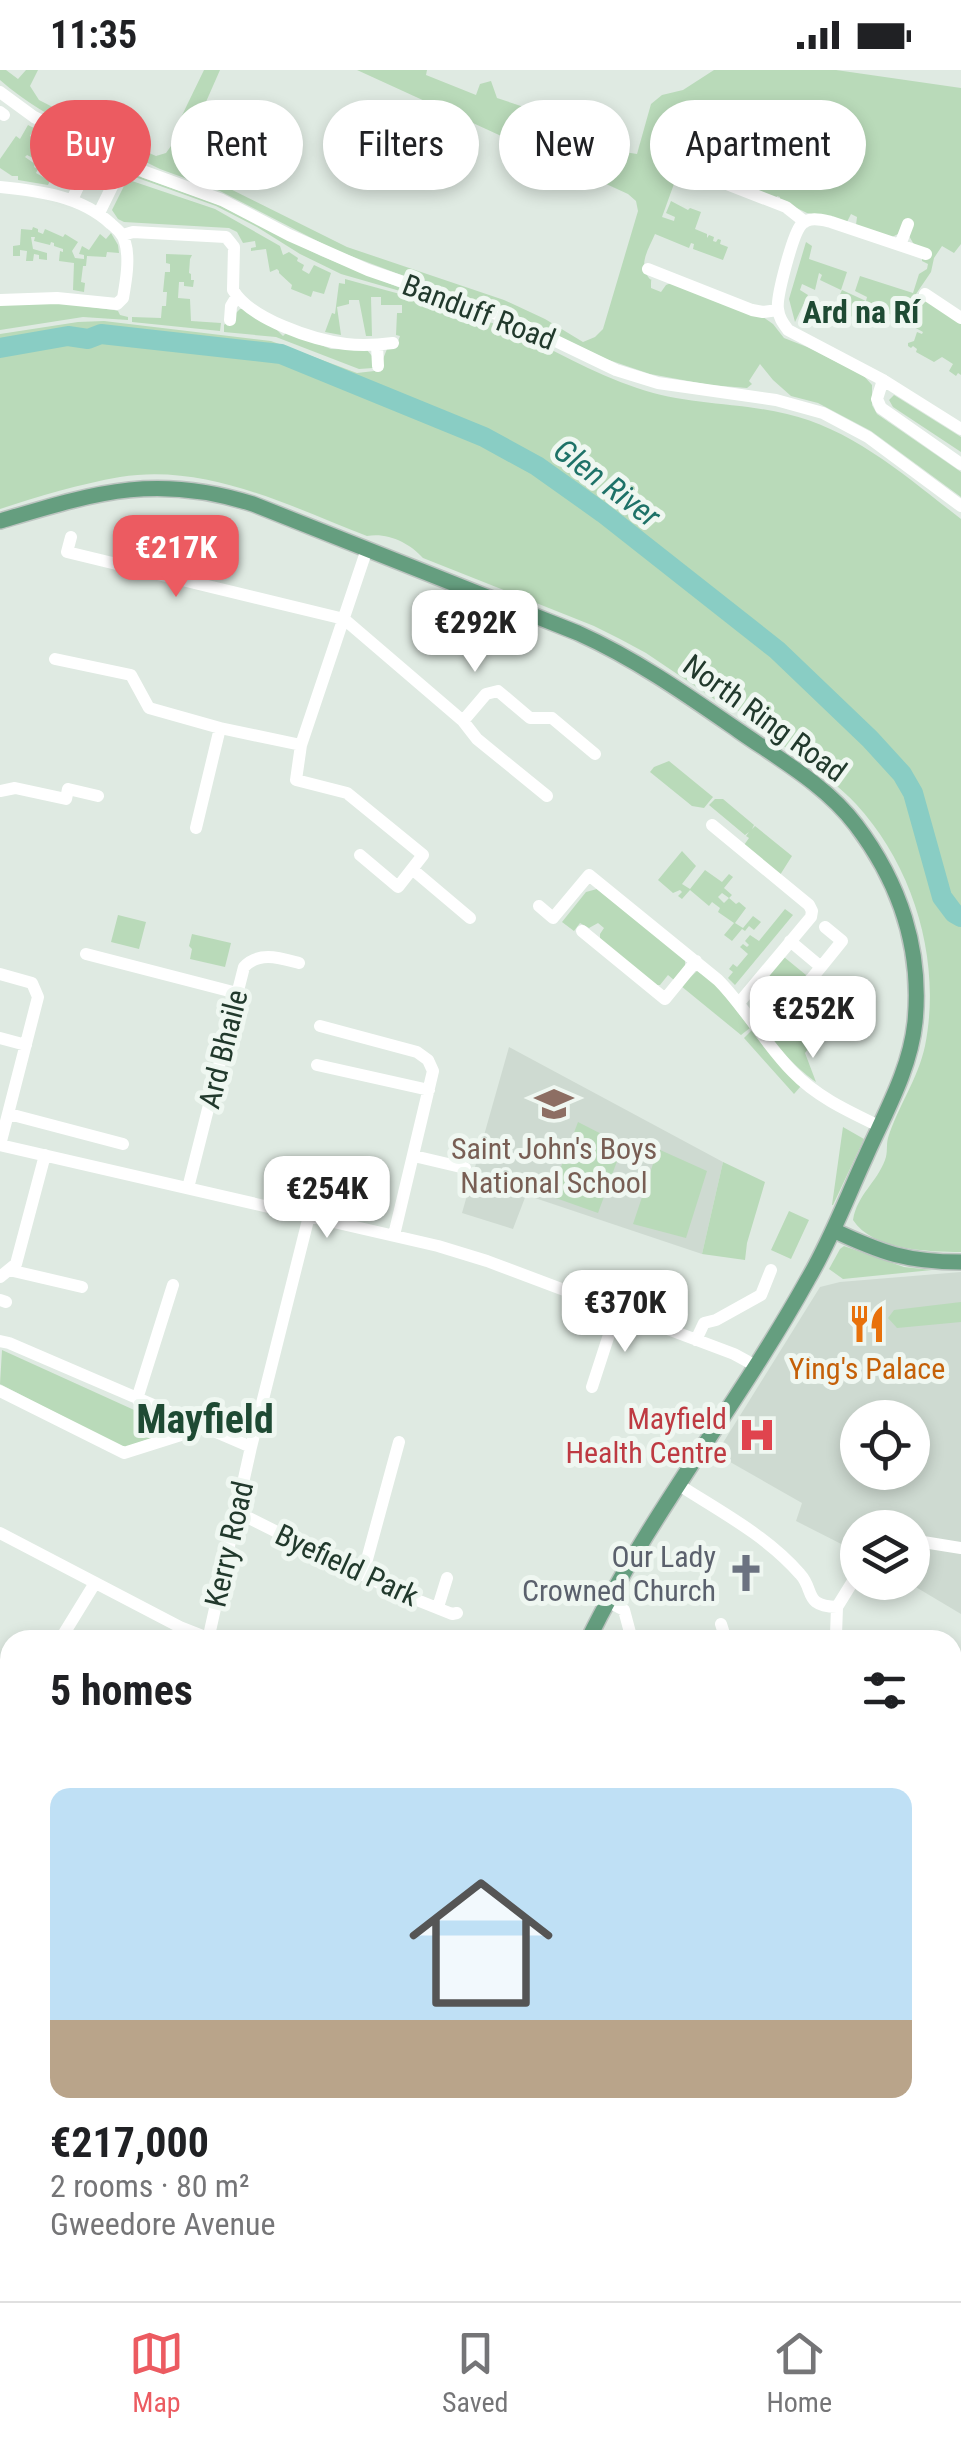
<!DOCTYPE html>
<html lang="en">
<head>
<meta charset="utf-8">
<style>
  body { margin:0; font-family:"Roboto Condensed",sans-serif; background:#f2f2f2; color:#202124; height:100vh; display:flex; flex-direction:column; font-size:38px; white-space:nowrap }
  * { box-sizing:border-box; margin:0 }
  p { font-size:32px; color:#757577 }
  .icon { flex:none; width:55px; height:55px; fill:none; stroke:currentColor; stroke-width:2; stroke-linecap:round; stroke-linejoin:round }
  .map { position:relative; flex:1; overflow:hidden }
  .drawer { position:absolute; left:0px; top:1560px; width:962px; height:672px; display:flex; flex-direction:column; background:#fff; border-radius:30px 30px 0 0; box-shadow:0 5px 15px #0003 }
  .drawer>* { flex:none }
  .banner { position:absolute; left:30px; top:30px; width:902px; height:90px; display:flex; gap:20px }
  .controls { position:absolute; left:840px; top:1330px; display:grid; gap:20px }
  .controls a { display:grid; place-items:center; width:90px; height:90px; border-radius:50%; background:#fff; box-shadow:0 5px 15px #0003; font-size:50px }
  .price { position:absolute; translate:-50% -85px; padding:0 22px; border-radius:20px; background:#fff; color:#222; font-size:32px; line-height:65px; filter:drop-shadow(0 2px 5px #0008) }
  .price::after { content:''; position:absolute; left:50%; top:60px; width:30px; height:22px; margin-left:-15px; background:inherit; clip-path:polygon(0 0,100% 0,50% 100%) }
  .price.on { background:#ec5b61; color:#fff }
  ul { padding:0; list-style:none }
  li { display:grid; align-content:center; gap:20px; height:530px; padding:0 50px }
  li+li { border-top:2px solid #e0e0e0 }
  li span { display:grid; place-items:center; height:310px; border-radius:20px; color:#555 }
  li>.icon { margin-inline-start:auto }
  span .icon { width:180px; height:180px; fill:#fffc; stroke-width:1 }
  li b { font-size:42px }
  h2 { display:flex; justify-content:space-between; align-items:center; height:120px; padding:0 50px; font-size:42px }
  .pill { padding:0 35px; border-radius:45px; background:#fff; box-shadow:0 5px 15px #0003; font-size:35px; line-height:90px }
  .pill.on { background:#ec5b61; color:#fff }
  .status { display:flex; justify-content:space-between; align-items:center; height:70px; padding:0 50px; background:#fff; direction:ltr }
  .status svg { height:28px; fill:currentColor }
  .dock { display:flex; justify-content:space-around; align-items:center; height:140px; border-top:2px solid #e0e0e0; background:#fff; font-size:28px; color:#757577 }
  .dock a { display:grid; justify-items:center; gap:5px }
  .dock .on { color:#ec5b61 }
  .map>svg:first-child { display:block }
  .built { fill:#cedad1; fill-rule:evenodd }
  .green { fill:#b9dab9 }
  .lines { fill:none; stroke-linecap:round; stroke-linejoin:round }
  .river { stroke:#89cdc4; stroke-width:20 }
  .major-casing { stroke:#bcc4c0; stroke-width:18 }
  .minor { stroke:#fff; stroke-width:12 }
  .major { stroke:#659e7f; stroke-width:15 }
  .labels { text-anchor:middle; dominant-baseline:central; stroke-width:10; stroke-linejoin:round; paint-order:stroke }
  .street-label { font-size:30px; fill:#21392c; stroke:#eff7f1 }
  .education-label { font-size:30px; fill:#785e54; stroke:#eff7f1 }
  .food-label { font-size:30px; fill:#c56008; stroke:#eff7f1 }
  .health-label { font-size:30px; fill:#be3a42; stroke:#eff7f1; text-anchor:end }
  .worship-label { font-size:30px; fill:#5b616d; stroke:#eff7f1; text-anchor:end }
  .neighbourhood-label { font-size:32px; font-weight:bold; fill:#1e4a33; stroke:#eff7f1 }
  .water-label { font-size:32px; font-style:italic; fill:#1e7268; stroke:#eff7f1 }
  .district-label { font-size:40px; font-weight:bold; fill:#1e4a33; stroke:#eff7f1 }
</style>
</head>
<body>
<div class="status"><b>11:35</b><svg viewBox="0 0 49 12"><path d="M0 12V9h3v3zM5 12V6h3v6zM10 12V3h3v9zM15 12V0h3v12zM26 1h20v11H26zM47 4h2v5h-2z"/></svg></div>
<div class="map">
<svg width="961" height="2231" viewBox="0 0 961 2231">
  <rect width="100%" height="100%" fill="#dfeae2"/>
  <!-- built -->
  <path class="built" d="M 509,977 L 723,1092 L 702,1184 L 526,1125 L 513,1159 L 462,1143 Z
    M 961,1202 L 961,1544 L 909,1513 L 912,1512 L 912,1458 L 858,1458 L 857,1482 L 796,1451 L 802,1433 L 716,1384 L 820,1217 L 840,1212 ZM 858,1348 L 912,1348 L 912,1402 L 858,1402 Z"/>
  <!-- green -->
  <path class="green" d="M 0,0 L 6,0 L 18,9 L 26,0 L 38,0 L 30,16 L 39,30 L 86,54 L 81,62 C 52,47 25,32 0,10 Z
    M 204,0 L 220,0 L 198,50 L 188,56 L 179,71 L 172,66 Z
    M 357,0 L 427,0 L 426,5 L 476,25 L 480,14 L 491,11 L 497,28 L 539,42 L 581,69 L 611,80 L 637,84 L 651,34 L 662,25 L 683,20 L 714,0 L 836,0 L 961,18 L 961,174 L 954,183 L 942,176 L 934,188 L 931,202 L 916,224 L 961,254 L 961,305 L 958,303 L 956,306 L 949,301 L 953,294 L 942,287 L 934,292 L 916,282 L 917,279 L 913,276 L 911,278 L 908,276 L 908,273 L 914,271 L 917,262 L 922,264 L 923,262 L 873,235 L 867,244 L 873,247 L 869,256 L 849,245 L 850,241 L 835,235 L 842,220 L 866,231 L 867,227 L 855,221 L 860,206 L 913,223 L 919,204 L 927,199 L 928,194 L 922,191 L 922,188 L 909,166 L 898,164 L 892,167 L 856,155 L 857,147 L 851,144 L 847,152 L 807,143 L 780,130 L 780,127 L 777,126 L 776,128 L 701,100 L 702,97 L 683,89 L 662,147 L 674,151 L 675,147 L 666,143 L 671,131 L 688,140 L 690,138 L 701,142 L 695,159 L 707,164 L 707,168 L 709,165 L 714,167 L 713,171 L 716,172 L 718,169 L 721,170 L 720,174 L 728,177 L 723,190 L 693,179 L 694,174 L 691,173 L 689,178 L 655,164 C 650,176 640,191 646,203 C 653,217 651,201 651,218 L 661,222 L 666,215 L 671,213 L 763,247 L 773,254 L 784,268 L 807,277 L 863,305 L 872,315 L 872,335 L 877,344 L 961,402 L 961,427 L 871,361 L 818,333 L 791,326 L 773,310 L 760,294 L 749,311 L 752,314 L 747,318 L 710,315 L 650,304 L 606,289 L 504,240 L 396,203 L 335,180 L 220,121 L 160,99 L 95,67 L 98,61 L 156,86 L 166,83 L 171,76 L 181,79 L 177,89 L 186,97 L 347,177 L 504,230 L 545,249 L 583,272 L 595,267 L 603,259 L 638,141 L 636,131 L 628,124 Z
    M 28,55 L 34,58 L 30,66 L 50,75 L 47,80 L 34,75 L 30,80 L 43,83 L 39,91 L 27,85 L 25,87 L 35,94 L 34,97 L 38,99 L 36,103 L 50,111 L 48,115 L 18,110 L 18,106 L 12,106 L 0,98 L 0,89 L 16,66 L 20,69 Z
    M 135,105 L 217,134 L 321,186 L 428,229 L 341,204 L 300,184 L 257,157 L 216,136 L 135,107 Z
    M 129,110 L 215,139 L 280,176 L 283,185 L 289,182 L 298,188 L 297,191 L 304,195 L 302,200 L 309,204 L 314,195 L 331,203 L 324,224 L 313,221 L 311,227 L 291,219 L 292,215 L 279,203 L 279,201 L 277,199 L 270,202 L 266,179 L 251,181 L 251,178 L 256,177 L 255,171 L 243,173 L 237,162 L 229,158 L 124,152 L 118,149 L 112,140 L 126,112 Z
    M 33,157 L 38,159 L 38,162 L 43,164 L 45,159 L 63,167 L 65,164 L 78,172 L 72,181 L 75,188 L 84,189 L 84,185 L 79,184 L 82,176 L 89,180 L 100,164 L 106,169 L 111,163 L 118,175 L 119,183 L 107,182 L 106,187 L 87,186 L 86,196 L 83,196 L 81,212 L 85,213 L 84,222 L 73,220 L 74,193 L 59,191 L 60,181 L 63,182 L 63,179 L 54,176 L 54,173 L 51,172 L 50,175 L 34,171 L 35,167 L 31,167 L 33,179 L 47,183 L 47,190 L 39,189 L 39,185 L 34,184 L 33,191 L 26,191 L 27,181 L 20,180 L 20,186 L 13,186 L 13,176 L 20,175 L 21,159 L 32,160 Z
    M 806,172 L 812,176 L 809,189 L 847,202 L 841,220 L 820,210 L 822,205 L 819,203 L 815,220 L 802,214 L 800,220 L 808,225 L 795,252 L 789,229 Z
    M 166,184 L 192,185 L 190,189 L 189,203 L 191,204 L 191,210 L 194,210 L 193,217 L 184,216 L 184,212 L 179,212 L 178,228 L 190,229 L 191,251 L 221,253 L 220,261 L 132,252 L 132,247 L 161,248 L 162,236 L 166,236 L 167,222 L 163,222 L 165,202 L 170,202 L 170,194 L 166,193 Z
    M 345,209 C 398,224 454,237 505,258 C 550,277 591,303 637,318 C 685,335 737,332 787,344 C 853,359 908,408 961,449 L 961,1182 C 929,1182 872,1180 853,1150 C 857,1125 877,1112 885,1090 C 888,1083 886,1075 888,1068 C 898,1036 918,1009 925,976 C 942,891 914,797 856,734 C 838,715 817,700 797,685 L 799,681 L 794,677 L 791,681 L 752,655 L 753,651 L 732,637 L 729,639 L 646,583 L 620,569 L 594,556 L 423,488 C 410,473 387,462 367,466 C 289,436 207,393 120,407 C 80,414 39,426 0,439 L 0,264 L 78,252 L 104,251 L 271,271 L 357,303 L 383,300 L 383,289 L 387,279 L 396,277 L 400,266 L 396,265 L 397,243 L 402,243 L 402,235 L 381,235 L 381,227 L 371,227 L 372,266 L 366,266 L 359,230 L 349,230 L 349,234 L 337,237 L 341,265 L 325,262 L 332,243 L 335,244 L 339,213 L 345,214 Z
    M 59,233 L 114,240 L 118,241 L 120,245 L 128,247 L 128,250 L 83,247 L 0,260 L 0,234 Z
    M 240,239 L 245,239 L 274,257 L 283,266 L 287,262 L 331,279 L 367,280 L 372,286 L 373,298 L 359,299 L 276,267 L 224,262 L 224,255 Z
    M 894,325 L 961,367 L 961,382 L 893,337 L 889,330 Z
    M 669,691 L 713,727 L 704,738 L 692,736 L 650,702 L 654,697 Z
    M 715,729 L 723,729 L 754,755 L 752,759 L 755,756 L 792,786 L 780,805 L 744,775 L 749,768 L 746,766 L 749,762 L 745,765 L 709,735 Z
    M 682,781 L 696,796 L 682,814 L 690,819 L 705,800 L 722,812 L 729,804 L 733,807 L 724,818 L 732,825 L 729,828 L 722,823 L 718,827 L 724,833 L 729,828 L 736,834 L 739,832 L 746,838 L 735,853 L 743,858 L 753,846 L 761,852 L 754,860 L 749,856 L 745,861 L 742,859 L 732,871 L 724,865 L 734,853 L 718,842 L 720,838 L 712,832 L 709,836 L 690,820 L 682,829 L 678,826 L 682,822 L 680,820 L 673,823 L 658,810 Z
    M 597,819 L 685,890 L 685,897 L 674,910 L 668,905 L 660,915 L 655,915 L 600,869 L 600,864 L 604,858 L 598,853 L 589,858 L 580,853 L 574,861 L 562,852 L 586,822 Z
    M 785,839 L 793,845 L 735,915 L 728,908 L 733,902 L 729,899 L 733,894 L 737,897 L 748,884 L 740,877 L 743,874 L 747,877 L 749,875 L 745,871 L 750,865 L 759,871 Z
    M 118,845 L 146,852 L 139,879 L 111,872 Z
    M 192,864 L 231,873 L 225,897 L 190,889 L 192,879 L 189,876 Z
    M 784,887 L 806,905 L 800,914 L 816,929 L 808,940 L 823,954 L 820,961 L 807,975 L 808,979 L 805,983 L 816,1012 C 796,999 754,956 754,931 L 751,927 Z
    M 697,901 L 714,912 L 750,958 L 741,965 L 681,916 Z
    M 752,960 L 801,1016 L 794,1024 L 744,968 Z
    M 578,1052 L 623,1075 L 598,1143 L 550,1126 Z
    M 843,1057 L 864,1069 L 833,1135 L 832,1135 Z
    M 658,1079 L 707,1101 L 686,1168 L 633,1154 Z
    M 723,1092 L 765,1112 L 747,1173 L 745,1190 L 702,1184 Z
    M 789,1141 L 809,1150 L 791,1189 L 771,1180 Z
    M 844,1176 L 904,1197 L 932,1200 L 843,1209 L 829,1199 L 840,1179 Z
    M 961,1232 L 961,1252 L 897,1258 L 888,1248 L 894,1240 Z
    M 2,1280 L 176,1359 L 124,1378 L 0,1314 Z
    M 0,1727 L 10,1734 L 10,1924 L 0,1928 Z"/>
  <g class="lines">
    <!-- river -->
    <path class="river" d="M 0,278 L 68,266 L 88,269 L 101,264 L 281,284 L 484,367 L 537,396 L 603,443 L 777,580 L 870,669 L 902,704 L 913,723 L 942,827 L 954,843 L 961,847"/>
    <!-- major casing -->
    <g class="major-casing">
      <path id="major" d="M 0,451 C 95,423 155,403 253,434 L 578,563 C 636,589 687,625 739,661 C 779,689 826,715 856,755 C 900,813 922,880 915,952 C 910,1000 885,1043 866,1086 C 847,1127 831,1170 808,1209 C 740,1332 650,1443 588,1570
        M 833,1160 C 882,1183 907,1192 961,1192
        M 322,2231 L 325,2222"/>
    </g>
    <!-- minor -->
    <path class="minor" d="M 0,22 L 34,47 L 145,102 L 222,130 L 289,165 L 368,200 L 508,248 L 616,300 L 658,313 L 776,330 L 823,343 L 868,367 L 961,436
      M 0,42 L 4,45
      M 683,97 L 786,137 L 805,152
      M 0,117 C 40,121 81,126 111,154 C 117,159 123,164 125,172 C 130,188 126,211 123,228 L 117,234 L 57,228 L 0,230
      M 72,130 L 83,106 L 91,100
      M 99,143 L 124,92
      M 123,165 L 133,162 L 226,167 L 234,177 L 233,220 C 250,249 313,270 346,274 C 361,276 378,275 393,273
      M 900,175 L 908,154
      M 926,184 L 831,152 C 822,150 809,146 801,155 C 793,164 776,227 778,239 C 779,248 783,253 788,260 L 883,310 L 961,359
      M 648,199 L 752,240 L 763,242 L 778,240
      M 925,224 L 961,248
      M 230,250 L 231,236 L 237,226
      M 377,275 L 378,296
      M 883,310 L 877,329 L 881,338 L 961,394
      M 71,467 L 67,482 L 344,549 L 463,651 L 486,624 L 498,621 L 530,648 L 552,648 L 595,684
      M 55,589 L 131,605 L 149,638 L 220,658
      M 463,651 L 477,669 L 547,726
      M 0,721 L 15,718 L 66,729 L 68,719 L 98,726
      M 712,755 L 809,835 L 812,841 L 811,847 L 739,933
      M 196,758 L 220,658 L 301,675
      M 360,785 L 398,817 L 423,785 L 347,723 L 296,710 L 301,675 L 367,479
      M 412,799 L 470,848
      M 539,836 L 553,848 L 589,805 L 718,910 C 746,938 765,974 793,1002 C 817,1027 848,1041 879,1056
      M 582,861 L 665,929 L 696,891
      M 790,871 L 821,897 L 842,871 L 825,857
      M 86,884 L 237,923
      M 0,904 L 32,913 L 38,927 L 0,1075
      M 817,944 L 828,931 L 807,914 L 821,897
      M 320,956 L 417,982 L 428,990 L 433,1001 L 394,1165
      M 0,968 L 26,975
      M 317,995 L 429,1020
      M 9,1044 L 123,1074
      M 0,1075 L 438,1176 L 487,1191 L 734,1284 L 756,1296
      M 414,1086 L 465,1098
      M 188,1118 L 244,897 C 259,881 280,888 299,893
      M 9,1200 L 82,1217
      M 0,1207 L 16,1194 L 45,1085
      M 0,1230 L 6,1232
      M 696,1270 L 704,1253 L 716,1250 L 761,1225 L 771,1200
      M 0,1271 L 9,1273 L 251,1377
      M 592,1317 L 617,1240
      M 0,1321 L 124,1383 L 203,1358
      M 137,1329 L 173,1215
      M 679,1415 C 721,1442 767,1466 800,1504 C 815,1520 803,1536 837,1537
      M 237,1442 L 397,1522 L 452,1544 L 457,1543
      M 0,1463 L 180,1557 L 208,1568
      M 917,1471 L 961,1478
      M 363,1504 L 399,1372
      M 607,1531 L 624,1540 L 632,1570
      M 438,1537 L 447,1508
      M 721,1554 L 726,1570
      M 836,1565 L 837,1537 L 858,1503
      M 60,1570 L 95,1513
      M 208,1570 L 251,1377 L 309,1146
      M 952,1657 L 961,1635
      M 0,1669 L 10,1653
      M 0,1711 L 10,1719
      M 952,1734 L 961,1708
      M 952,1773 L 961,1778
      M 952,1828 L 961,1833
      M 952,1874 L 961,1878
      M 0,1938 L 10,1935
      M 952,2004 L 961,2008
      M 952,2075 L 961,2058
      M 952,2141 L 961,2146
      M 407,2222 L 408,2231
      M 566,2222 L 579,2231
      M 845,2222 L 862,2231
      M 512,2231 L 519,2222"/>
    <!-- major -->
    <use href="#major" class="major"/>
  </g>
  <!-- icons -->
  <defs>
    <g id="school-bare" transform="scale(3)"><path d="M0-5L7-2L0 1L-7-2ZM-4 1L0 2.5L4 1V4Q0 6-4 4Z" fill="#8d6e63" stroke="#eff7f1" stroke-width="2.5" paint-order="stroke"/></g>
    <g id="restaurant-bare" transform="scale(3)"><path d="M-5-6h1v4h1v-4h1v4h1v-4h1v5L-1.5 .5V6h-2V.5L-5-1ZM5-6V6H3V1.5H1.5Q1.5-4 5-6Z" fill="#e8710a" stroke="#eff7f1" stroke-width="2.5" paint-order="stroke"/></g>
    <g id="hospital-bare" transform="scale(3)"><path d="M-5-5h3v3.5h4V-5h3V5h-3V1.5h-4V5h-3Z" fill="#e0444e" stroke="#eff7f1" stroke-width="2.5" paint-order="stroke"/></g>
    <g id="church-bare" transform="scale(3)"><path d="M-1.2-6h2.4v3.5h3.3v2.4h-3.3V6h-2.4V-.1h-3.3v-2.4h3.3Z" fill="#6b7280" stroke="#eff7f1" stroke-width="2.5" paint-order="stroke"/></g>
  </defs>
  <g fill-rule="evenodd">
    <use href="#school-bare" x="554" y="1034"/>
    <use href="#restaurant-bare" x="867" y="1254"/>
    <use href="#hospital-bare" x="757" y="1365"/>
    <use href="#church-bare" x="746" y="1503"/>
  </g>
  <g class="labels">
    <!-- street labels -->
    <g class="street-label">
      <text transform="translate(479 242) rotate(21)">Banduff Road</text>
      <text transform="translate(765 648) rotate(36)">North Ring Road</text>
      <text transform="translate(223 979) rotate(-76)">Ard Bhaile</text>
      <text transform="translate(229 1474) rotate(-77)">Kerry Road</text>
      <text transform="translate(347 1495) rotate(25)">Byefield Park</text>
    </g>
    <!-- education labels -->
    <g class="education-label">
      <text x="554" y="1078">Saint John's Boys<tspan x="554" dy="34">National School</tspan></text>
    </g>
    <!-- food labels -->
    <g class="food-label">
      <text x="867" y="1298">Ying's Palace</text>
    </g>
    <!-- health labels -->
    <g class="health-label">
      <text x="727" y="1348">Mayfield<tspan x="727" dy="34">Health Centre</tspan></text>
    </g>
    <!-- worship labels -->
    <g class="worship-label">
      <text x="716" y="1486">Our Lady<tspan x="716" dy="34">Crowned Church</tspan></text>
    </g>
    <!-- neighbourhood labels -->
    <g class="neighbourhood-label">
      <text x="861" y="242">Ard na Rí</text>
    </g>
    <!-- water labels -->
    <g class="water-label">
      <text transform="translate(607 413) rotate(37)">Glen River</text>
    </g>
    <!-- district labels -->
    <g class="district-label">
      <text x="205" y="1349">Mayfield</text>
    </g>
  </g>
</svg>
<div class="controls">
<a><svg class="icon" aria-label="locate" viewBox="0 0 24 24"><circle cx="12" cy="12" r="6"/><path d="M12 2v4M12 18v4M2 12h4M18 12h4"/></svg></a>
<a><svg class="icon" aria-label="layers" viewBox="0 0 24 24"><path d="M12 4l9 5-9 5-9-5zM3 14l9 5 9-5"/></svg></a>
</div>
<b class="price on" style="left:176px;top:530px">€217K</b>
<b class="price" style="left:475px;top:605px">€292K</b>
<b class="price" style="left:813px;top:991px">€252K</b>
<b class="price" style="left:327px;top:1171px">€254K</b>
<b class="price" style="left:625px;top:1285px">€370K</b>
<div class="banner">
<a class="pill on">Buy</a>
<a class="pill">Rent</a>
<a class="pill">Filters</a>
<a class="pill">New</a>
<a class="pill">Apartment</a>
</div>
<section class="drawer">
<h2>5 homes<svg class="icon" aria-label="filters" viewBox="0 0 24 24"><path d="M4 7h16M4 17h16"/><circle cx="9" cy="7" r="2"/><circle cx="15" cy="17" r="2"/></svg></h2>
<ul>
<li><span style="background:linear-gradient(#bfe0f5 75%,#b9a48a 0)"><svg class="icon" aria-label="home" viewBox="0 0 24 24"><path d="M3 11l9-7 9 7M6 9v11h12V9"/></svg></span><div><b>€217,000</b><p>2 rooms · 80 m²</p><p>Gweedore Avenue</p></div></li>
</ul>
</section>
</div>
<nav class="dock">
<a class="on"><svg class="icon" aria-label="map" viewBox="0 0 24 24"><path d="M3 6l6-2 6 2 6-2v14l-6 2-6-2-6 2zM9 4v14M15 6v14"/></svg>Map</a>
<a><svg class="icon" aria-label="saved" viewBox="0 0 24 24"><path d="M7 4h10v16l-5-4-5 4z"/></svg>Saved</a>
<a><svg class="icon" aria-label="home" viewBox="0 0 24 24"><path d="M3 11l9-7 9 7M6 9v11h12V9"/></svg>Home</a>
</nav>
</body>
</html>
